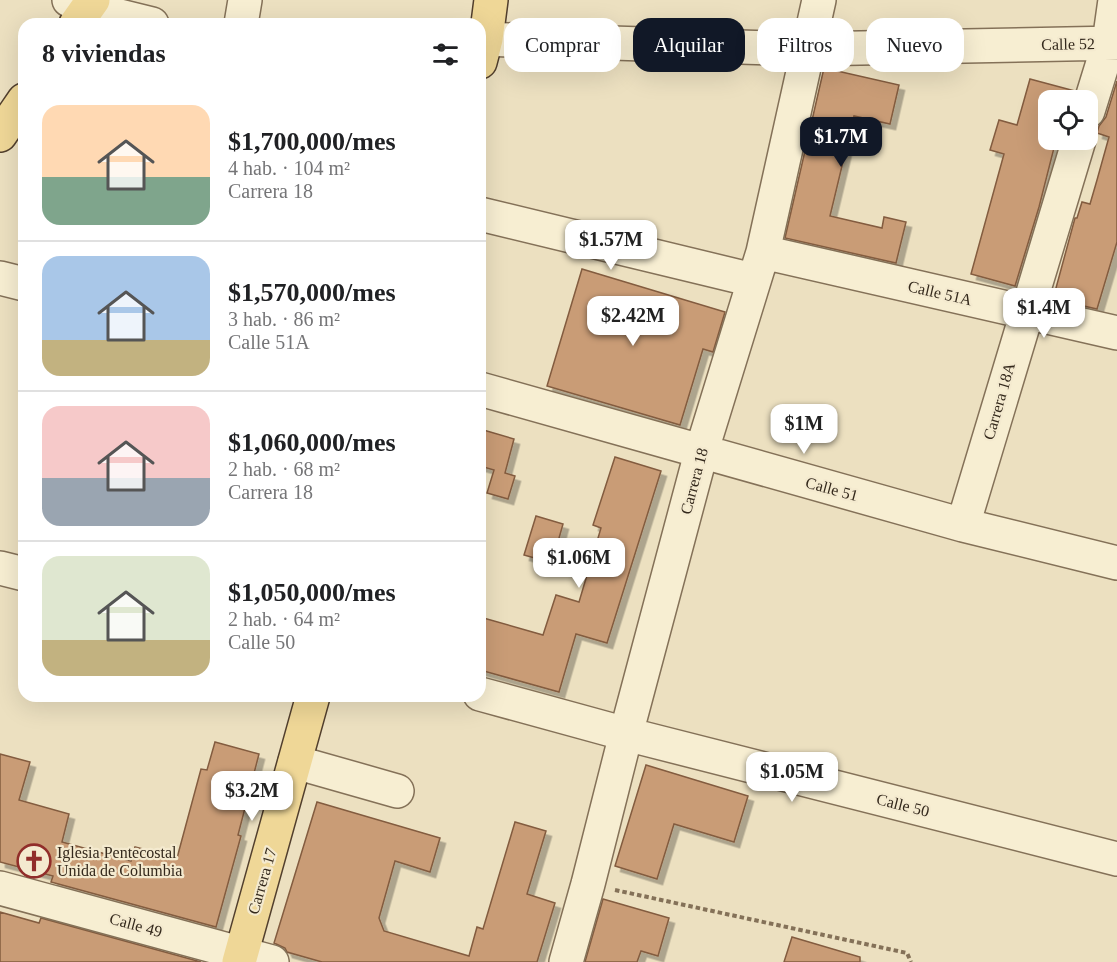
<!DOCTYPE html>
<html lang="es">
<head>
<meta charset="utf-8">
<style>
  body { margin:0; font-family:"Times New Roman",serif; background:#f2f2f2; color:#202124; height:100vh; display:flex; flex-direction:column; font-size:22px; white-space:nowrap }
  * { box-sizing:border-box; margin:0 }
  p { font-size:20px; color:#757577 }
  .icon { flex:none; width:33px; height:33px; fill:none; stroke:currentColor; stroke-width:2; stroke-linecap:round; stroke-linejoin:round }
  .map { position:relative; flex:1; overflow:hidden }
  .sheet { position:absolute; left:18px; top:18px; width:468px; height:684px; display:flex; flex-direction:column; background:#fff; border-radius:18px; box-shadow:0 6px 24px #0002 }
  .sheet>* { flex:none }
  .hud { position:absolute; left:504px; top:18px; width:522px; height:54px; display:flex; gap:12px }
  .buttons { position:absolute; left:1038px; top:90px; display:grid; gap:12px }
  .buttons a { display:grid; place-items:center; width:60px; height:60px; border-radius:12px; background:#fff; box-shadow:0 6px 24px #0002; font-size:30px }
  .price { position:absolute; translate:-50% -51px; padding:0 14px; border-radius:12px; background:#fff; color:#222; font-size:20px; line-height:39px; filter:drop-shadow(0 2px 3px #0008) }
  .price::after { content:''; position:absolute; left:50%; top:36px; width:18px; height:14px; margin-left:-9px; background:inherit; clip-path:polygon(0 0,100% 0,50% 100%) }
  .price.active { background:#111827; color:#fff }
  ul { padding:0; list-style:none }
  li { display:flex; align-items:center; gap:18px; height:150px; padding:0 24px }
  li+li { border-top:2px solid #e0e0e0 }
  li span { display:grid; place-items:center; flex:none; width:168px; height:120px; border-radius:18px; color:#555 }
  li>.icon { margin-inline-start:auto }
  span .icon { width:72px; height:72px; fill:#fffc; stroke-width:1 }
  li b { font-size:26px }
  h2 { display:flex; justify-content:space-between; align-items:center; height:72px; padding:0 24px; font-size:26px }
  .chip { padding:0 21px; border-radius:18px; background:#fff; box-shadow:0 6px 24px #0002; font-size:21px; line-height:54px }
  .chip.active { background:#111827; color:#fff }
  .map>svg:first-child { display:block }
  .building { fill:#c99c76; stroke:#835c3f; stroke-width:1.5; filter:url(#shadow) }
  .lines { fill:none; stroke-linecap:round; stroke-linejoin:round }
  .minor-casing { stroke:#847158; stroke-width:36 }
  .major-casing { stroke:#523f2d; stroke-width:36 }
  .path { stroke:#847158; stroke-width:4; stroke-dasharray:4.5 3; stroke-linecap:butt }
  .minor { stroke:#f7eed2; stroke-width:33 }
  .major { stroke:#efd797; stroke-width:33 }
  .labels { text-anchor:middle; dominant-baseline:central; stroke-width:4.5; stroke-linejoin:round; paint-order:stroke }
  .street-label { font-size:16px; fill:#34291c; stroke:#f4eacf }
  .poi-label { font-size:16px; fill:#34291c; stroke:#f4eacf; text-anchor:start }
</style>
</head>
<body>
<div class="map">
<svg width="1117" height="962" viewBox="0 0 1117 962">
  <defs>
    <filter id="shadow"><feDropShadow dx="5.5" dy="5.5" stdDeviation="0" flood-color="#0004"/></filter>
  </defs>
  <rect width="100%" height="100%" fill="#ece0c0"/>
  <!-- building -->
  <path class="building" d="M 824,68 L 899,85 L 890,124 L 854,116 L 830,216 L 882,228 L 884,217 L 906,222 L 896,263 L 785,238 Z
    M 1030,79 L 1075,91 L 1072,100 L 1048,100 L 1048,140 L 1056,140 L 1039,207 L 1015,286 L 971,274 L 1004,154 L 990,150 L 999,120 L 1017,125 Z
    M 1117,81 L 1117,242 L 1097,309 L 1053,299 L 1075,218 L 1077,218 L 1082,202 L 1090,204 L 1097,180 L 1109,137 L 1097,133 L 1099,126 L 1106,117 Z
    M 582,269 L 725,312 L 713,352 L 703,349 L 680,425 L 547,386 Z
    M 480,429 L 514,439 L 505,473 L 515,476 L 508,499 L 487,493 L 494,470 L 480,466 Z
    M 615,457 L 661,471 L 607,643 L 576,634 L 559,692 L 480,670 L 480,617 L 543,635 L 556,595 L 579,602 L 601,528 L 593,525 Z
    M 536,516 L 563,524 L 552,563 L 524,555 Z
    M 215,742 L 259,754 L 238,835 L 241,836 L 216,927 L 51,882 L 53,876 L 0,862 L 0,754 L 30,762 L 19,800 L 69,814 L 62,842 L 131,861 L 135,847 L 177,858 L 201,769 L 207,770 Z
    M 646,765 L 748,796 L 734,842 L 674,824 L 657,879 L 615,866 Z
    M 317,802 L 440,838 L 430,872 L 395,861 L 379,918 L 384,931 L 469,956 L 477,927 L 483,929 L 515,822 L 546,831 L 527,894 L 555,903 L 537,962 L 322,962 L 287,952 L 285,948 L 274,943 Z
    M 603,899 L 669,918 L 658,956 L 641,951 L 637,962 L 585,962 Z
    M 0,912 L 39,923 L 41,918 L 201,962 L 0,962 Z
    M 792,937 L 860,957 L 860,962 L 784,962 Z"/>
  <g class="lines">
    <!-- minor casing -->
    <g class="minor-casing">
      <path id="minor" d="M 69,0 L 87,8 L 152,24
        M 241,24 L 245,0
        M 480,39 L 808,49 L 1117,43
        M 1088,111 L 1109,43 L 1115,0
        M 480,214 L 753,280
        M 763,252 L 1117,333
        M 0,278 L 24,284
        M 480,389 L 963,525 L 1117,563
        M 963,525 L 1079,140
        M 0,568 L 24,574
        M 480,694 L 626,734 L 1117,859
        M 295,762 L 397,791
        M 0,888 L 272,962
        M 566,962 L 588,884 L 626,734 L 701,453 L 763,252 L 819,0"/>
    </g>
    <!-- major casing -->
    <g class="major-casing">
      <path id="major" d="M 76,24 L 93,0
        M 480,62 L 486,39 L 491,0
        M 0,135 L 24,100
        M 239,962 L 313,696"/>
    </g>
    <!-- path -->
    <path class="path" d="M 615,890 L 907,953 L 911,962"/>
    <!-- minor -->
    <use href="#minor" class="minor"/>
    <!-- major -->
    <use href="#major" class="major"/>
  </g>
  <!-- icons -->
  <defs>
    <g id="church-ring" transform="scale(1.725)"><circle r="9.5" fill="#f4eacf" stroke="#912d2a" stroke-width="1.5"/><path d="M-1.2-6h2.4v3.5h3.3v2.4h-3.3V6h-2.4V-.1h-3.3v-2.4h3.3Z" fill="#912d2a"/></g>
  </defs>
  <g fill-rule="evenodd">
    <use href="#church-ring" x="34" y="861"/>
  </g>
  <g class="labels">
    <!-- street labels -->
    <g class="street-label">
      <text transform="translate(1068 44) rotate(-1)">Calle 52</text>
      <text transform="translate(940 293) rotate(13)">Calle 51A</text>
      <text transform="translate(999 401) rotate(-74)">Carrera 18A</text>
      <text transform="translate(694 481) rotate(-75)">Carrera 18</text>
      <text transform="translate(832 489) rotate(15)">Calle 51</text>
      <text transform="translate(903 805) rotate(14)">Calle 50</text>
      <text transform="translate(262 881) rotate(-74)">Carrera 17</text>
      <text transform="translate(136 925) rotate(15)">Calle 49</text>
    </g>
    <!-- poi labels -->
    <g class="poi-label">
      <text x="57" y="852">Iglesia Pentecostal<tspan x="57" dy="18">Unida de Columbia</tspan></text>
    </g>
  </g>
</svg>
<div class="buttons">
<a><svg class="icon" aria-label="locate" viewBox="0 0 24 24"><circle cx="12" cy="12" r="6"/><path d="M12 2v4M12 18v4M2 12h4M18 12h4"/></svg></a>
</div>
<b class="price active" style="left:841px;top:168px">$1.7M</b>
<b class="price" style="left:611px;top:271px">$1.57M</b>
<b class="price" style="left:1044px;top:339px">$1.4M</b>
<b class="price" style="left:633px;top:347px">$2.42M</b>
<b class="price" style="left:804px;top:455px">$1M</b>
<b class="price" style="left:579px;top:589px">$1.06M</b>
<b class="price" style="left:792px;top:803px">$1.05M</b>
<b class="price" style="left:252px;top:822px">$3.2M</b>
<div class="hud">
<a class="chip">Comprar</a>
<a class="chip active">Alquilar</a>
<a class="chip">Filtros</a>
<a class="chip">Nuevo</a>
</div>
<section class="sheet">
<h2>8 viviendas<svg class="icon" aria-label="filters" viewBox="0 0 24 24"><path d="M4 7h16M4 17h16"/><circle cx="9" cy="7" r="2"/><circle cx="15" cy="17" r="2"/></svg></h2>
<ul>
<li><span style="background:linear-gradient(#ffd9b3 60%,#7fa58c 0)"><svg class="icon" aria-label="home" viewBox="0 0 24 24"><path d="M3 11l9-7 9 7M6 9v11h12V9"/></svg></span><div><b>$1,700,000/mes</b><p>4 hab. · 104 m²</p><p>Carrera 18</p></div></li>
<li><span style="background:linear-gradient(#a9c7e8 70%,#c2b280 0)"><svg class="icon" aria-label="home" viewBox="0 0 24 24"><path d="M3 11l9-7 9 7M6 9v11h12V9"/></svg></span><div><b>$1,570,000/mes</b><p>3 hab. · 86 m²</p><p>Calle 51A</p></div></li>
<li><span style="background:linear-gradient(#f6c9c9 60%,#9aa5b1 0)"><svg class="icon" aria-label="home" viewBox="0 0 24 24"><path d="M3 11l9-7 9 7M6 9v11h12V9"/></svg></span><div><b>$1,060,000/mes</b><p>2 hab. · 68 m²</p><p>Carrera 18</p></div></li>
<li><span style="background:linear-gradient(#dfe7d0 70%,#c2b280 0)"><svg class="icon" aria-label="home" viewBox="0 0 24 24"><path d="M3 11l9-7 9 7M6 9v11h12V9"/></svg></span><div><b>$1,050,000/mes</b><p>2 hab. · 64 m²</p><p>Calle 50</p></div></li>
</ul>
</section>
</div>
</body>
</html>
